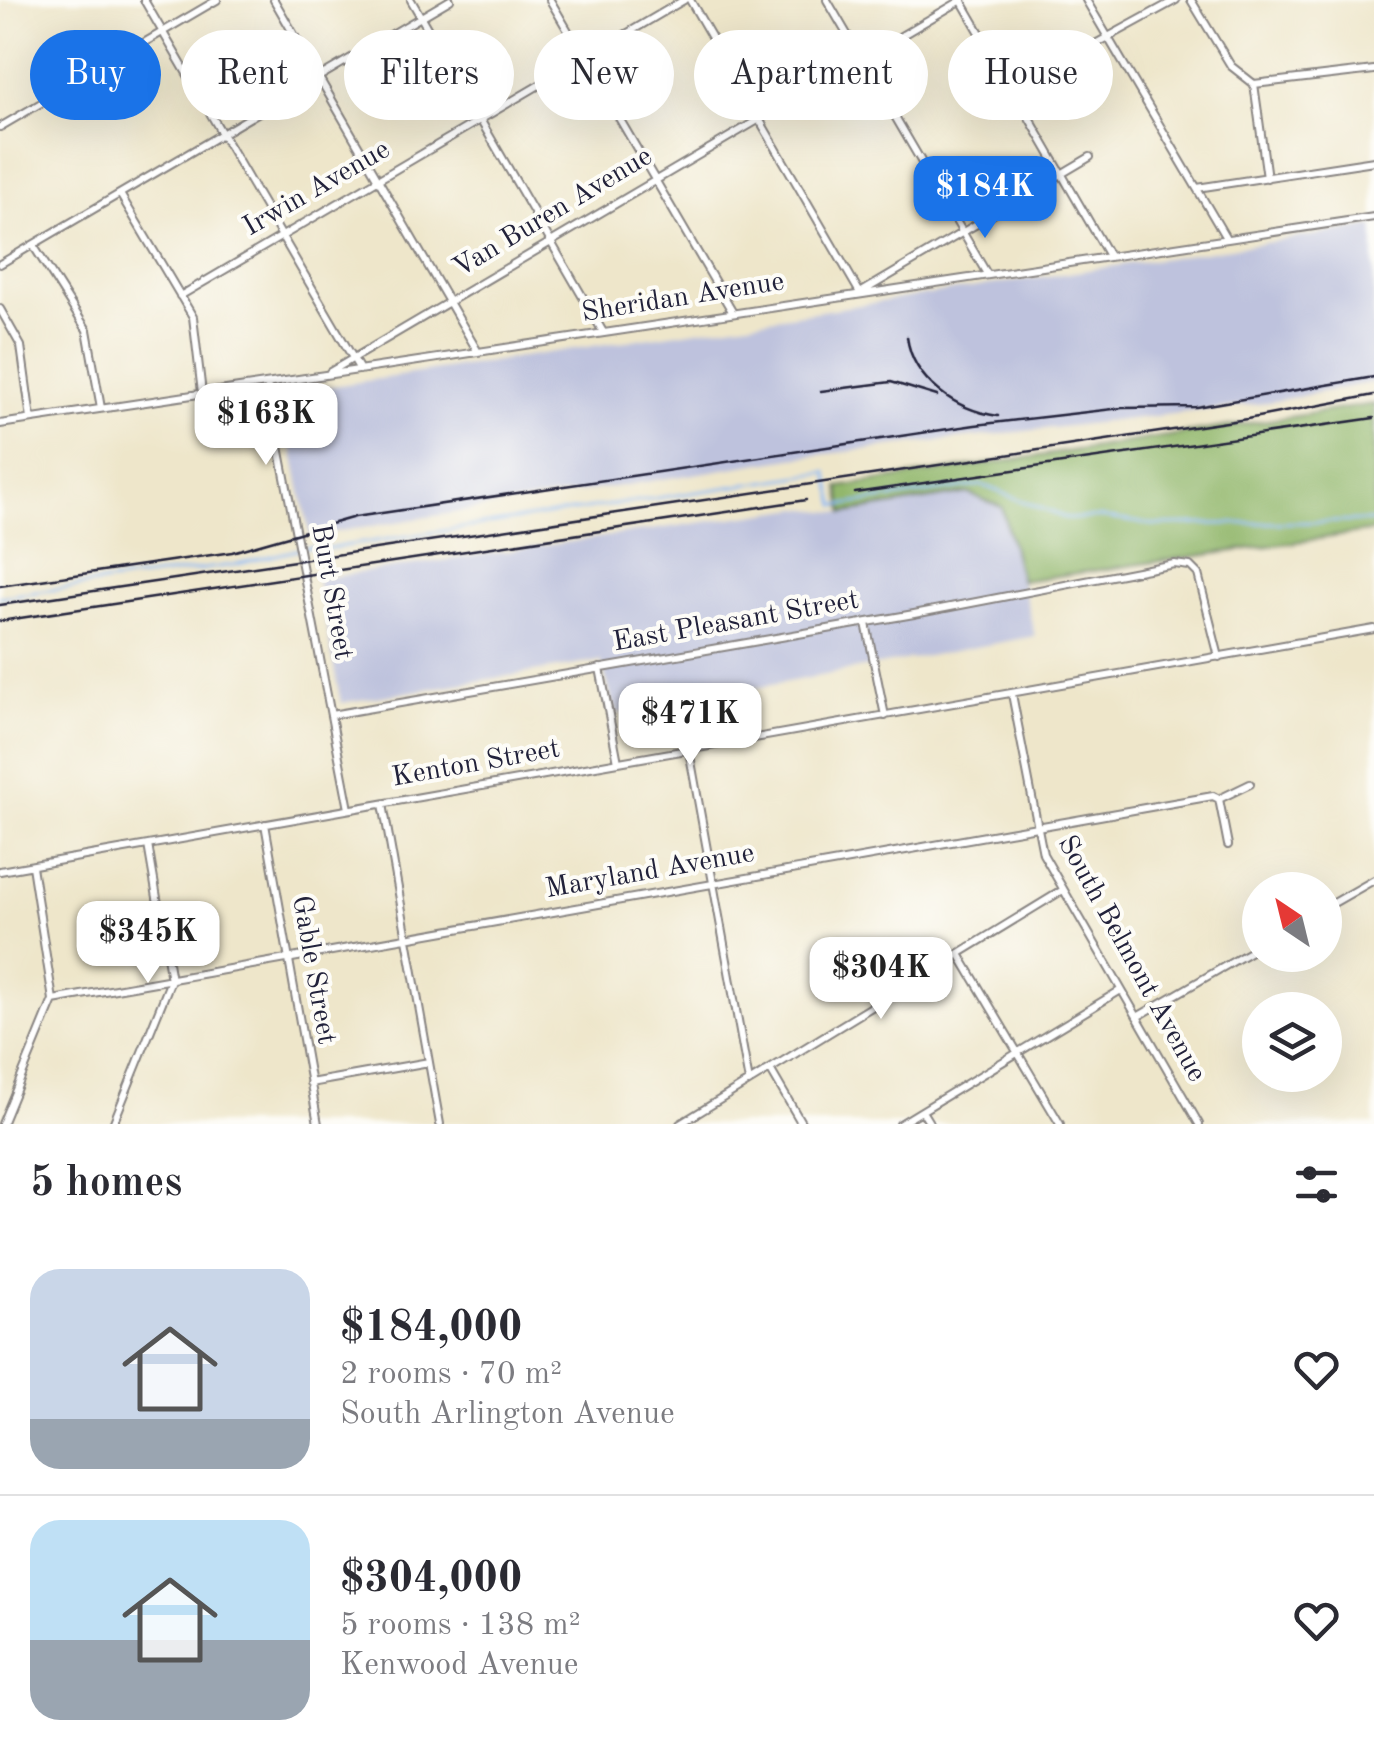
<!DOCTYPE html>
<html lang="en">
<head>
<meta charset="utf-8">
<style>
  body { margin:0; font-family:"Old Standard TT",serif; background:#f7f7f7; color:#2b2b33; height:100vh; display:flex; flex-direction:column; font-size:38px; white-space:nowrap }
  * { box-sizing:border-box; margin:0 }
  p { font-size:32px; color:#7c7c81 }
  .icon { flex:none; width:55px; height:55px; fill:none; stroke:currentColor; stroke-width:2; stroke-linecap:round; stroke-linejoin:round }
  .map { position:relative; height:1124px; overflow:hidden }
  .side { display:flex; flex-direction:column; background:#fff; flex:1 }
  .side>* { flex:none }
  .guide { position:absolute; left:30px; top:30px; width:1315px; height:90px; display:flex; gap:20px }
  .needle { width:65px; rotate:325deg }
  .controls { position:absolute; left:1242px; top:872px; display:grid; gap:20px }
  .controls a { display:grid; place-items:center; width:100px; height:100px; border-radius:50%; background:#fff; box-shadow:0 10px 40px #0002; font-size:50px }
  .price { position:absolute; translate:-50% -85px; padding:0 22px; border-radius:20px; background:#fff; color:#222; font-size:32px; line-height:65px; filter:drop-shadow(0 2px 5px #0008) }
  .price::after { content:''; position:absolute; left:50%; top:60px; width:30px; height:22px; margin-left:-15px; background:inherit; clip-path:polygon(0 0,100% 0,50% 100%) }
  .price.selected { background:#1a73e8; color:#fff }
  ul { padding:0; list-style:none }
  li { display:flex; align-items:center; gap:30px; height:250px; padding:0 30px }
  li+li { border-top:2px solid #e1e1e2 }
  li span { display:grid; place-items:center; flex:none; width:280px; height:200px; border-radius:30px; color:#555 }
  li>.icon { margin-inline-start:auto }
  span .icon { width:120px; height:120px; fill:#fffc; stroke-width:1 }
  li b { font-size:42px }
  h2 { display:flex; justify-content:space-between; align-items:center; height:120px; padding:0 30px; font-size:42px }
  .chip { padding:0 35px; border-radius:45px; background:#fff; box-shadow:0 10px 40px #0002; font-size:35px; line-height:90px }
  .chip.selected { background:#1a73e8; color:#fff }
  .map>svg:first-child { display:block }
  .industrial { fill:#bec2dd }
  .forest { fill:#92b76c; stroke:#5a6c54; stroke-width:2.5 }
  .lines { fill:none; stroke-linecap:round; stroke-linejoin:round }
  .stream { stroke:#8ab9f5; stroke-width:2.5 }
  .minor-casing { stroke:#888482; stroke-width:10 }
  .minor { stroke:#fff; stroke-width:6 }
  .rail { stroke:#22223b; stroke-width:2.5 }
  .labels { text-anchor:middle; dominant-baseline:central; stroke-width:8; stroke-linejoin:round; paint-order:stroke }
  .street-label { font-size:28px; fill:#22223b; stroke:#fdfcf7 }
</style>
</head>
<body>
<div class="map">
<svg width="1374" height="1124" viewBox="0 0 1374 1124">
  <rect width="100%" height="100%" fill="#fdfcf7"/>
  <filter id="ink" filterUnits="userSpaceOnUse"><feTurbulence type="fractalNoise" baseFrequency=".01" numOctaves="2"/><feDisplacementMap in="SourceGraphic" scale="20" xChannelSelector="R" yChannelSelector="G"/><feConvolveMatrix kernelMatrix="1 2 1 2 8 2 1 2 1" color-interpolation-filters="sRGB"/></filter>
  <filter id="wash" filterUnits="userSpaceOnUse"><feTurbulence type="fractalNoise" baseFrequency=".0048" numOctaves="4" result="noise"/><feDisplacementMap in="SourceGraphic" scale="40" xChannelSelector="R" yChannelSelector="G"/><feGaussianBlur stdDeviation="2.25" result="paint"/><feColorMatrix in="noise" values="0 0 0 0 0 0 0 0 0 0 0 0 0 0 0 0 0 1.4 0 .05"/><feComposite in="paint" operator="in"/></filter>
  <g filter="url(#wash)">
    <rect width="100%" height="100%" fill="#eee6ca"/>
    <!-- industrial -->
    <path class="industrial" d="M 1374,226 L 1374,382 L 1259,404 L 793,458 L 310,536 L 281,394 Z
      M 968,493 L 1003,507 L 1035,636 L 616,714 L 601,661 L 341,703 L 317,579 L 800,508 L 844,513 Z"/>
    <!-- forest -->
    <path class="forest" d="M 1374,404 L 1374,531 L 1021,581 L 1002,507 L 967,493 L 844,513 L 839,487 Z"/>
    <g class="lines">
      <!-- stream -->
      <path class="stream" d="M 0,597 L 233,565 L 310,547 L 324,549 L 827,472 L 836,506 L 982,485 L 1068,519 L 1101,517 L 1155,525 L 1374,521"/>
    </g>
  </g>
  <g filter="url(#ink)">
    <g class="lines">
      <!-- minor casing -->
      <g class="minor-casing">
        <path id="minor" d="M 144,0 L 360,370
          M 274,0 L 478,352
          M 411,0 L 603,332
          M 550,0 L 733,313
          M 690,0 L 860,293 L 1090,157
          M 827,0 L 987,274
          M 961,0 L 1109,256
          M 1086,0 L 1226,238
          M 1191,0 L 1231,66 L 1254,84 L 1374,70
          M 1254,84 L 1267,178
          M 1013,89 L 1176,0
          M 0,127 L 217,0
          M 1197,188 L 1374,161
          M 120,194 L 193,317 L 202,393
          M 33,245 L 87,330 L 101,408
          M 0,264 L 450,0
          M 180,296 L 684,0
          M 0,309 L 21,346 L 31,419
          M 330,372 L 962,0
          M 267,384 L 349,809
          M 0,424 L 1374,217
          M 866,623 L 885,716
          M 600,668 L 618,762
          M 1012,694 L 1043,854 L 1199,1124
          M 331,715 L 914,614 L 1174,564 L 1190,566 L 1198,574 L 1219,657
          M 689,750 L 749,1082
          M 1219,799 L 1228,845
          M 383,804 L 440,1124
          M 265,824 L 318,1124
          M 0,871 L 1374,629
          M 1325,908 L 1374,880
          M 959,954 L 1060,1124
          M 53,1000 L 1213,796 L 1219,799 L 1250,784
          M 1137,1017 L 1260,946
          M 770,1069 L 802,1124
          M 310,1083 L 429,1062
          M 922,1111 L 930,1124
          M 2,1124 L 53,1000 L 32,866
          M 113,1124 L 171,980 L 148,845
          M 680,1124 L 1063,890
          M 900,1124 L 1121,990"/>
      </g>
      <!-- minor -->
      <use href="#minor" class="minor"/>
      <!-- rail -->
      <path class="rail" d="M 907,337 C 913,381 956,410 998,416
        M 821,391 L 891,382 L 937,396
        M 855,493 L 1374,418
        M 0,586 L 232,552 L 355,517 L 975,425 L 1122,408 L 1196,407 L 1374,377
        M 0,605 L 1247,419 L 1374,395
        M 0,621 L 806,500"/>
    </g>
  </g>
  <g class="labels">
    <!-- street labels -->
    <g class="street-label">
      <text transform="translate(317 189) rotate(-30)">Irwin Avenue</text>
      <text transform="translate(553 213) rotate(-31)">Van Buren Avenue</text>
      <text transform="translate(683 298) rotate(-9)">Sheridan Avenue</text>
      <text transform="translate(331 592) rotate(80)">Burt Street</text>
      <text transform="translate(736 622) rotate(-10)">East Pleasant Street</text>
      <text transform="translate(476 764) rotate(-10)">Kenton Street</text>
      <text transform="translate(650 872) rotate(-10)">Maryland Avenue</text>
      <text transform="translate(1131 959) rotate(61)">South Belmont Avenue</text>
      <text transform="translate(313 970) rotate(80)">Gable Street</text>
    </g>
  </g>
</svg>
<div class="controls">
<a><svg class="needle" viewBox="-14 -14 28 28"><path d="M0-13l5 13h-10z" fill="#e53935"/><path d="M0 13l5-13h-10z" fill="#7c7c81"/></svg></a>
<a><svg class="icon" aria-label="layers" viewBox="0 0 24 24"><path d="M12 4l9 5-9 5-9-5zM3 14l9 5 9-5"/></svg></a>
</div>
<b class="price selected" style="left:985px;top:241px">$184K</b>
<b class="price" style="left:266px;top:468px">$163K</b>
<b class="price" style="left:690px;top:768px">$471K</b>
<b class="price" style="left:148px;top:986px">$345K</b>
<b class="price" style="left:881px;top:1022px">$304K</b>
<div class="guide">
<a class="chip selected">Buy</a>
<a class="chip">Rent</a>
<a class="chip">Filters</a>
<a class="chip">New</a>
<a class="chip">Apartment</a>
<a class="chip">House</a>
</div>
</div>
<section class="side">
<h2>5 homes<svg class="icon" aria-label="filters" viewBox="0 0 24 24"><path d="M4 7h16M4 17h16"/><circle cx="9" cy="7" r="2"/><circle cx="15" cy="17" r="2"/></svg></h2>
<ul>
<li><span style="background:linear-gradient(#c9d6e8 75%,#9aa5b1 0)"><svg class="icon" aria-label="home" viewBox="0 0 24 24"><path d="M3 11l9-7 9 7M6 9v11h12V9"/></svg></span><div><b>$184,000</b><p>2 rooms · 70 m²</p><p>South Arlington Avenue</p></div><svg class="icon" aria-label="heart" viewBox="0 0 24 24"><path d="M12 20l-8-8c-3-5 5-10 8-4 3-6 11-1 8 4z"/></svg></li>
<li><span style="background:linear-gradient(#bfe0f5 60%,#9aa5b1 0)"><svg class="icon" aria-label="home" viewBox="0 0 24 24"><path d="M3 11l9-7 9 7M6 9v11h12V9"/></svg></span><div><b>$304,000</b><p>5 rooms · 138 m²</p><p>Kenwood Avenue</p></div><svg class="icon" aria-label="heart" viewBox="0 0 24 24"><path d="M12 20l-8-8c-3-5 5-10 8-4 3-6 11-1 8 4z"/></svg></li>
</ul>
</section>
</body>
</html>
